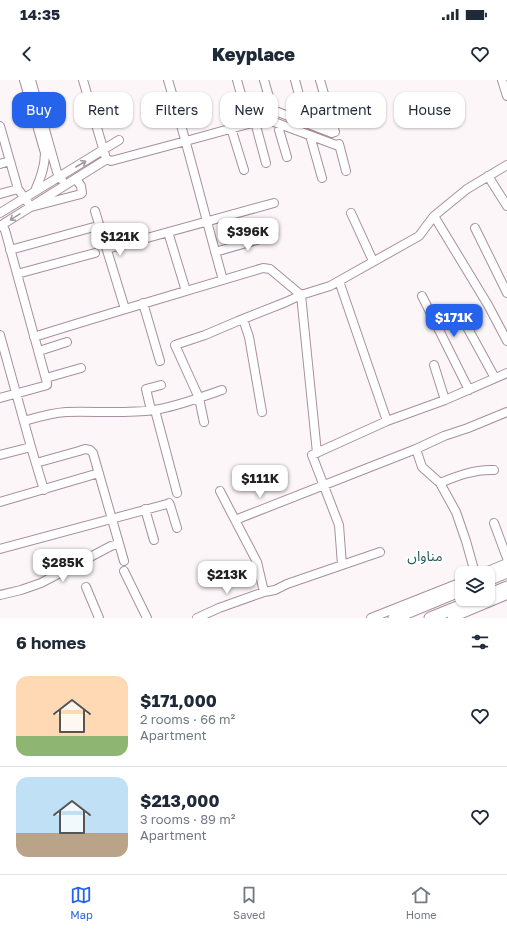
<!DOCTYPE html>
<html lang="en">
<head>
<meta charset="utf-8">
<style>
  body { margin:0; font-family:"Golos Text","Noto Sans Arabic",sans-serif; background:#f6f6f7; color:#1f2937; height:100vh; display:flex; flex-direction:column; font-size:15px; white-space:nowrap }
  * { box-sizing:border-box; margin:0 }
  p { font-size:13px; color:#747a83 }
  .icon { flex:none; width:22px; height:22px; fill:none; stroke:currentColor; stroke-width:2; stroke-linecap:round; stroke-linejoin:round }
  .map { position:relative; height:538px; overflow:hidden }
  .details { display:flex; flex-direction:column; background:#fff; flex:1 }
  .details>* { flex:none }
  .guide { position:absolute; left:12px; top:12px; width:483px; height:36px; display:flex; gap:8px }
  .buttons { position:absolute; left:455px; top:486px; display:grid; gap:8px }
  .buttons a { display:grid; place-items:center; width:40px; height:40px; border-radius:8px; background:#fff; box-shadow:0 1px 3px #0004; font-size:20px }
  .price { position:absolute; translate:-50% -34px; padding:0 9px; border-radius:8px; background:#fff; color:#222; font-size:13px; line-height:26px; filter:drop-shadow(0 1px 2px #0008) }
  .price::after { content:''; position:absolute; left:50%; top:24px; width:12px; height:9px; margin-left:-6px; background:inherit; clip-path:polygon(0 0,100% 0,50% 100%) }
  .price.on { background:#2563eb; color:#fff }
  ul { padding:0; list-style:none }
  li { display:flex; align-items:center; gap:12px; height:100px; padding:0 16px }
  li+li { border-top:1px solid #e0e1e3 }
  li span { display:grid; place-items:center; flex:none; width:112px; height:80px; border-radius:12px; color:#555 }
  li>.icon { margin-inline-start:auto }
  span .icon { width:48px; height:48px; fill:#fffc; stroke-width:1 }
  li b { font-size:17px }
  h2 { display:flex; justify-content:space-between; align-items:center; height:48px; padding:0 16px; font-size:17px }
  .tag { padding:0 14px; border-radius:12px; background:#fff; box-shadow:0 1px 3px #0004; font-size:14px; line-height:36px }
  .tag.on { background:#2563eb; color:#fff }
  .status { display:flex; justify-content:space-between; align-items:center; height:28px; padding:0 20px; background:#fff; direction:ltr }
  .status svg { height:11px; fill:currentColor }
  header { display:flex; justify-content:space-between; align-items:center; height:52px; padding:0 16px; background:#fff; font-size:18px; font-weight:800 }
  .tabs { display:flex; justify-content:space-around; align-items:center; height:56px; border-top:1px solid #e0e1e3; background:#fff; font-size:11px; color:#747a83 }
  .tabs a { display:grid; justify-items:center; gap:2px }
  .tabs .on { color:#2563eb }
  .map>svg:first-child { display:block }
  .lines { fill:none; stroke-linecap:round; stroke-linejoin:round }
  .minor-casing { stroke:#a88f9d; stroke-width:10 }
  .highway-casing { stroke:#a88f9d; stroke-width:13 }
  .minor { stroke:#fff; stroke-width:8 }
  .highway { stroke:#fff; stroke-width:11 }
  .oneway { stroke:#a09b9e }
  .labels { text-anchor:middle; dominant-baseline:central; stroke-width:4; stroke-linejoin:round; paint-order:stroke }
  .quarter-label { font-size:14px; fill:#255f5e; stroke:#fff }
</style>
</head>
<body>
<div class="status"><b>14:35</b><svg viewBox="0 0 49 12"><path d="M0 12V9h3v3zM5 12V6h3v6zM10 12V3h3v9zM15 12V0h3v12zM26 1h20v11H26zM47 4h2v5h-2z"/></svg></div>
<header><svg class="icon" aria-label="back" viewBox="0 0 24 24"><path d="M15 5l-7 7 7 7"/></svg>Keyplace<svg class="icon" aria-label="heart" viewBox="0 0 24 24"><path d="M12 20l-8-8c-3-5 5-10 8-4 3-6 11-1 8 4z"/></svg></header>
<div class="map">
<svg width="507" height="538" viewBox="0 0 507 538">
  <rect width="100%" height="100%" fill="#fcf6f9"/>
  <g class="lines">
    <!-- minor casing -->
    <g class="minor-casing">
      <path id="minor" d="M 24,0 L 45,73 C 45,87 40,99 35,111
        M 31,0 L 57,92 L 62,100
        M 83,0 L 105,75
        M 168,0 C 188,66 204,133 223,200
        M 237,0 L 249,43
        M 264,0 L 271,24 L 269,28
        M 295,0 L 305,37 L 304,42
        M 502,0 L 507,16
        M 243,22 L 247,20 L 332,53 L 335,52 L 320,0
        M 255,42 L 266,83
        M 282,45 L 279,50 L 287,77
        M 0,46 L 18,109 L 31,127 L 81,114 L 82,113 L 81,106 L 76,99
        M 231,48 L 244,90
        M 312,56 L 311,59 L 322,98
        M 0,84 L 10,81
        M 488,96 L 507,126
        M 0,114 L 18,109
        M 95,131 L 125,229
        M 0,133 L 119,60
        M 351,133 L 373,181
        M 434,136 L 488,225 L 507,261
        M 0,146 L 107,79 L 111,81 L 186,61 L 266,39 L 336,65 L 339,64 L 346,91
        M 475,148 L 507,213
        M 168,152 L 186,211
        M 107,169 L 274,123
        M 10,170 L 94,147
        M 215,172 L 267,157 L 274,154
        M 17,194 L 95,173
        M 339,201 L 387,341
        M 422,216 L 469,310
        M 143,223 L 160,281
        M 461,236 L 495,298
        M 243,239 L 249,257 L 262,332
        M 0,255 L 31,367 L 44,410
        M 34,257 C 110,233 187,211 263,188 L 270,189 L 301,215 L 317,373
        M 39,271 L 67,262
        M 434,285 L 445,320
        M 46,298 L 81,288
        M 0,318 L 44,306 L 47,305 L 47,303 L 5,150 L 2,145
        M 151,330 L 146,309 L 161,305
        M 155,330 L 177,413
        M 24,341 C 38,337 51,333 66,332 C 95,331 125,334 154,330 C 176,327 201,317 222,310
        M 204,342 L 199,318 L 175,265 L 205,255 L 238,241 L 286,222 L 301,215 L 330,206 L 419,156 L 434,136 L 467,109 L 507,85
        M 416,369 L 422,387 L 440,403 L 456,432 L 466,461 L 475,493
        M 0,375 L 31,367
        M 36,383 L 79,371 L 85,369 L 90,370 L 93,373 L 124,481
        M 440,403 C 457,396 475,389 494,390
        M 220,411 L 235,440
        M 0,422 L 99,393
        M 145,429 L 154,460
        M 494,443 L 507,478
        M 0,469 L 167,424 L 169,423 L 170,425 L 177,448
        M 380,472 L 287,504 L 275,510 L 264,512 L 257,482 L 235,440 L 360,391 L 416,369 L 444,356 L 468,348 L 507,332
        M 342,485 L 339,445 L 312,375 L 387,341 L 445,320 L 507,293
        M 124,491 L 147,538
        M 483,493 L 507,483
        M 86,507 L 99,538
        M 0,515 L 21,510 L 41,503 L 111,466 L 118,464
        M 197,538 L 219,528 L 264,512
        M 371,538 L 462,502
        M 452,538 L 507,515"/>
    </g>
    <!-- highway casing -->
    <g class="highway-casing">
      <path id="highway" d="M 488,500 L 507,492
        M 488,515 L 507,507
        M 394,538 L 462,510
        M 430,538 L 477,519"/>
    </g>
    <!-- minor -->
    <use href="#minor" class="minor"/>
    <!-- highway -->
    <use href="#highway" class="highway"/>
  </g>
  <!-- one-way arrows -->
  <defs><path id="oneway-shaft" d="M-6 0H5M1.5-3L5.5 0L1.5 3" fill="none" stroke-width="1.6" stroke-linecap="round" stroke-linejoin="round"/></defs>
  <g class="oneway">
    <use href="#oneway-shaft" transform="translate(81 84) rotate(-30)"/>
    <use href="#oneway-shaft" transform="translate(15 137) rotate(148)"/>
  </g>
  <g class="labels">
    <!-- quarter labels -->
    <g class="quarter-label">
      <text x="425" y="475">مناواں</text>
    </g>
  </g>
</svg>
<div class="buttons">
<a><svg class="icon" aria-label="layers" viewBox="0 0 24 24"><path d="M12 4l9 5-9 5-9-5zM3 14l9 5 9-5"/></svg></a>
</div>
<b class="price" style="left:248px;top:172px">$396K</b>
<b class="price" style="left:120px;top:177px">$121K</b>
<b class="price on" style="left:454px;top:258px">$171K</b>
<b class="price" style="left:260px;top:419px">$111K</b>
<b class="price" style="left:63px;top:503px">$285K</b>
<b class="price" style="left:227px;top:515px">$213K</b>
<div class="guide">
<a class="tag on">Buy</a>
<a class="tag">Rent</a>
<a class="tag">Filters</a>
<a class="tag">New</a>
<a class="tag">Apartment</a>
<a class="tag">House</a>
</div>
</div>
<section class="details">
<h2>6 homes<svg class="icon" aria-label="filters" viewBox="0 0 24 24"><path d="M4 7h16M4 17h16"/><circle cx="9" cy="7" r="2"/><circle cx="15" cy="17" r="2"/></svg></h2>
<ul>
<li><span style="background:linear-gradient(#ffd9b3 75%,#8fb573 0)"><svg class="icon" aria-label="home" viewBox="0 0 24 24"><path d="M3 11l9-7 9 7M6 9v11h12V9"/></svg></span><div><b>$171,000</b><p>2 rooms · 66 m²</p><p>Apartment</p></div><svg class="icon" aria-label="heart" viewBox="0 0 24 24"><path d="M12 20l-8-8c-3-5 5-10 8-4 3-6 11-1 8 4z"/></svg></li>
<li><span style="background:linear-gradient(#bfe0f5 70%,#b9a48a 0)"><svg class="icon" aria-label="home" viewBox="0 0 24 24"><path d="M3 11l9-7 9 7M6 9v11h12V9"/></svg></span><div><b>$213,000</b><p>3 rooms · 89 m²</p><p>Apartment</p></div><svg class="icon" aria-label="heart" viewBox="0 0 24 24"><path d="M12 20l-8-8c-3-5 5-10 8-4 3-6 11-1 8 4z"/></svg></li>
</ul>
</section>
<nav class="tabs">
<a class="on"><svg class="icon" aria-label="map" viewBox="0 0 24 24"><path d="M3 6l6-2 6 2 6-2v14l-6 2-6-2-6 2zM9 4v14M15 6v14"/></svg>Map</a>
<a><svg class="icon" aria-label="saved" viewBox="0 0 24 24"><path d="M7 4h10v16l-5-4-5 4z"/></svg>Saved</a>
<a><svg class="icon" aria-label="home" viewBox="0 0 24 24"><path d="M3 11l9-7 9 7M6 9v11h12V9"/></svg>Home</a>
</nav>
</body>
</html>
